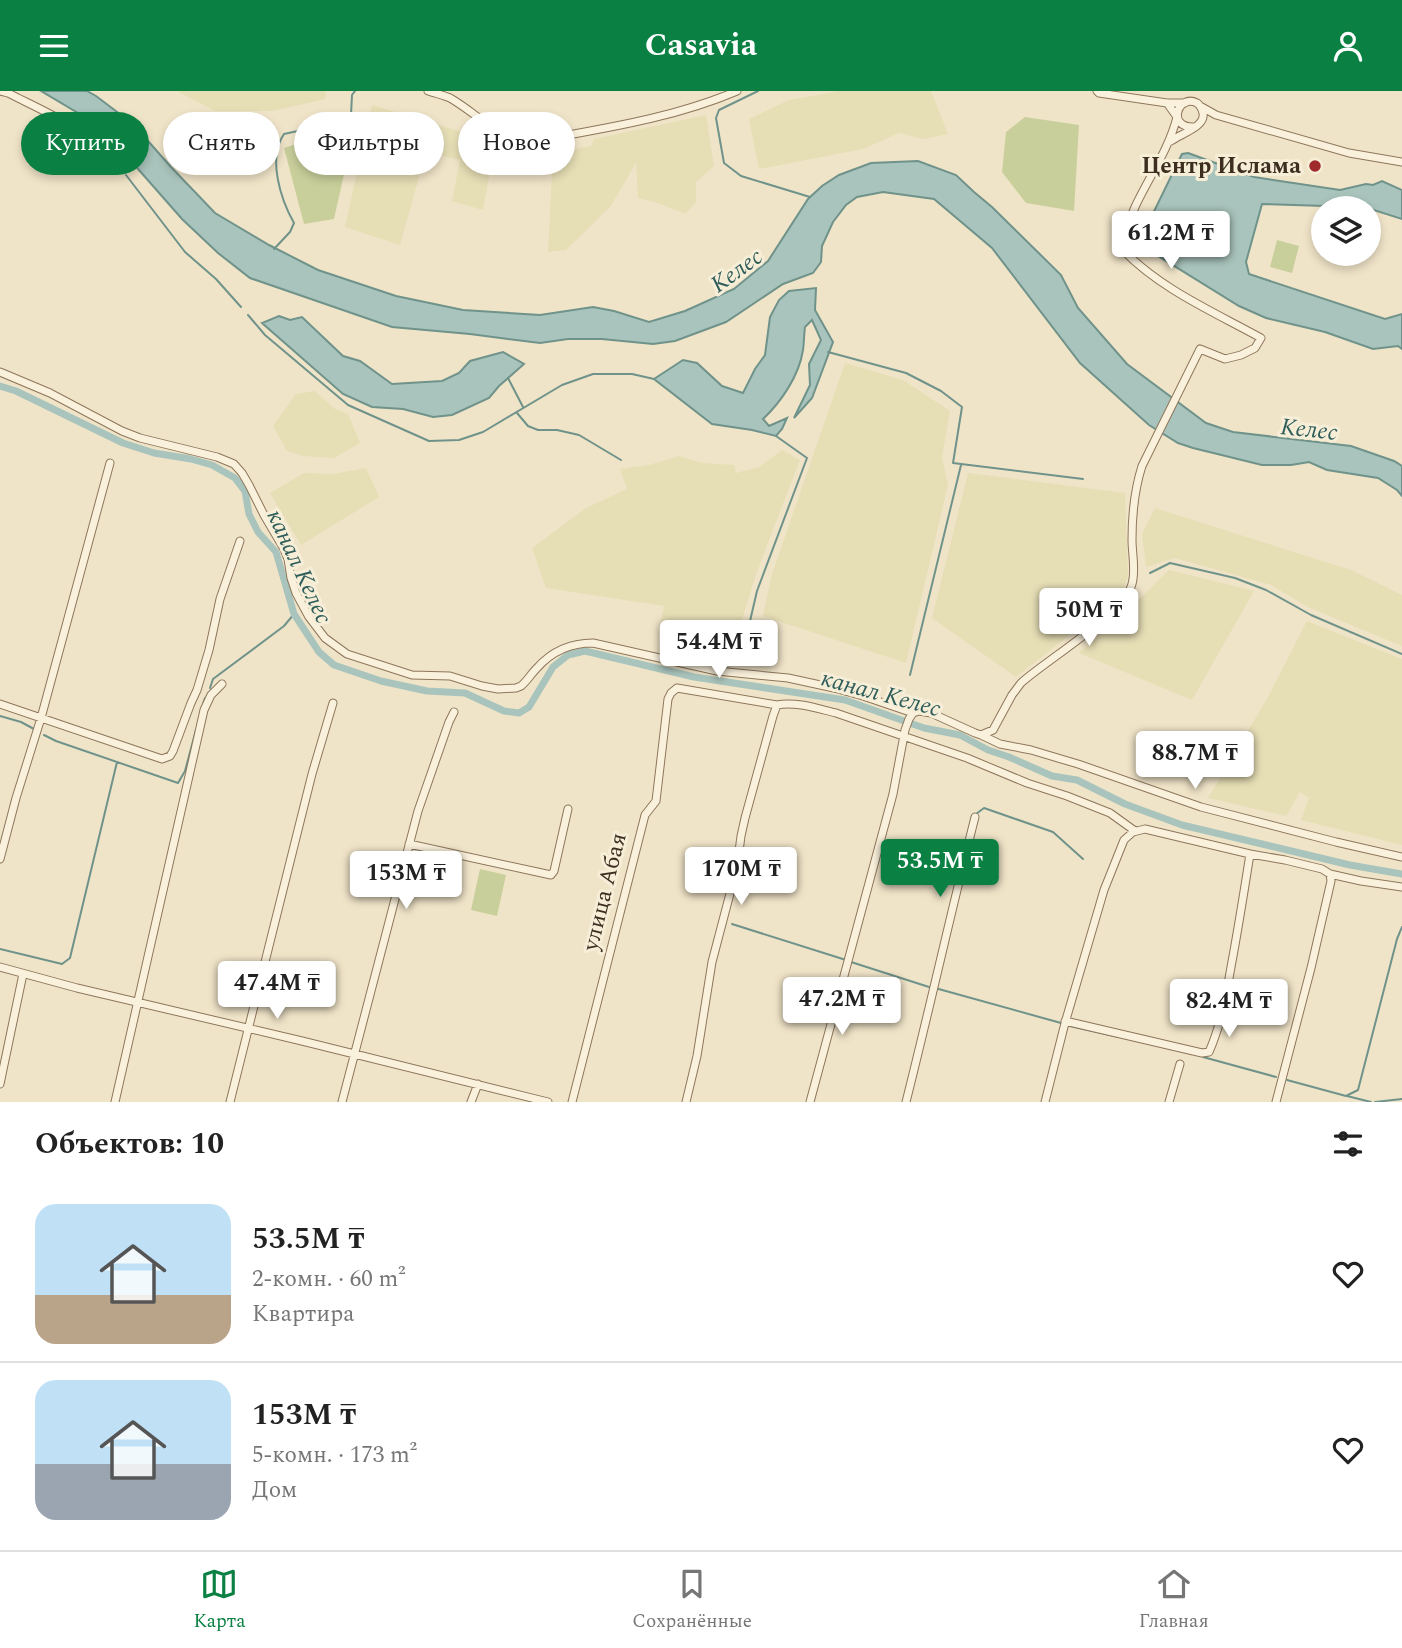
<!DOCTYPE html>
<html lang="ru">
<head>
<meta charset="utf-8">
<style>
  body { margin:0; font-family:Spectral,serif; background:#f6f6f6; color:#222; height:100vh; display:flex; flex-direction:column; font-size:26px; white-space:nowrap }
  * { box-sizing:border-box; margin:0 }
  p { font-size:23px; color:#767676 }
  .icon { flex:none; width:38px; height:38px; fill:none; stroke:currentColor; stroke-width:2; stroke-linecap:round; stroke-linejoin:round }
  .map { position:relative; height:1011px; overflow:hidden }
  .side { display:flex; flex-direction:column; background:#fff; flex:1 }
  .side>* { flex:none }
  .guide { position:absolute; left:21px; top:21px; width:700px; height:63px; display:flex; gap:14px }
  .fabs { position:absolute; left:1311px; top:105px; display:grid; gap:14px }
  .fabs a { display:grid; place-items:center; width:70px; height:70px; border-radius:50%; background:#fff; box-shadow:0 4px 10px #0003; font-size:35px }
  .price { position:absolute; translate:-50% -60px; padding:0 16px; border-radius:7px; background:#fff; color:#222; font-size:23px; line-height:46px; filter:drop-shadow(0 2px 4px #0008) }
  .price::after { content:''; position:absolute; left:50%; top:42px; width:21px; height:16px; margin-left:-10px; background:inherit; clip-path:polygon(0 0,100% 0,50% 100%) }
  .price.selected { background:#0b8043; color:#fff }
  ul { padding:0; list-style:none }
  li { display:flex; align-items:center; gap:21px; height:175px; padding:0 35px }
  li+li { border-top:2px solid #e0e0e0 }
  li span { display:grid; place-items:center; flex:none; width:196px; height:140px; border-radius:21px; color:#555 }
  li>.icon { margin-inline-start:auto }
  span .icon { width:84px; height:84px; fill:#fffc; stroke-width:1 }
  li b { font-size:30px }
  h2 { display:flex; justify-content:space-between; align-items:center; height:84px; padding:0 35px; font-size:30px }
  .chip { padding:0 24px; border-radius:32px; background:#fff; box-shadow:0 4px 10px #0003; font-size:24px; line-height:63px }
  .chip.selected { background:#0b8043; color:#fff }
  header { display:flex; justify-content:space-between; align-items:center; height:91px; padding:0 35px; background:#0b8043; color:#fff; font-size:32px; font-weight:700 }
  .tab-bar { display:flex; justify-content:space-around; align-items:center; height:98px; border-top:2px solid #e0e0e0; background:#fff; font-size:19px; color:#767676 }
  .tab-bar a { display:grid; justify-items:center; gap:4px }
  .tab-bar .selected { color:#0b8043 }
  .map>svg:first-child { display:block }
  .farmland { fill:#e6deb5 }
  .green { fill:#c9cf9b }
  .water { fill:#a9c4bc; stroke:#6f938a; stroke-width:2 }
  .lines { fill:none; stroke-linecap:round; stroke-linejoin:round }
  .stream { stroke:#6f938a; stroke-width:2 }
  .canal { stroke:#a9c4bc; stroke-width:7 }
  .street-casing { stroke:#8d765c; stroke-width:9 }
  .street { stroke:#faf1dc; stroke-width:7 }
  .poi-dot { fill:#9e2a2b; stroke:#f7eed8; stroke-width:2.5 }
  .labels { text-anchor:middle; dominant-baseline:central; stroke-width:6; stroke-linejoin:round; paint-order:stroke }
  .poi-label { font-size:23px; font-weight:bold; fill:#3d2e20; stroke:#f7eed8; text-anchor:end }
  .street-label { font-size:23px; fill:#3d2e20; stroke:#f7eed8 }
  .water-label { font-size:24px; font-style:italic; fill:#2f5d5a; stroke:#f7eed8 }
</style>
</head>
<body>
<header><svg class="icon" aria-label="menu" viewBox="0 0 24 24"><path d="M4 6h16M4 12h16M4 18h16"/></svg>Casavia<svg class="icon" aria-label="person" viewBox="0 0 24 24"><circle cx="12" cy="8" r="4"/><path d="M4 21q1-7 8-7t8 7"/></svg></header>
<div class="map">
<svg width="1402" height="1011" viewBox="0 0 1402 1011">
  <rect width="100%" height="100%" fill="#f0e4c8"/>
  <!-- farmland -->
  <path class="farmland" d="M 177,0 L 326,0 L 325,8 L 272,20 L 215,20 Z
    M 840,0 L 931,0 L 948,43 L 923,48 L 899,42 L 863,58 L 759,78 L 749,28 L 789,9 Z
    M 372,14 L 462,41 L 483,61 L 490,80 L 483,119 L 452,110 L 460,69 L 426,61 L 400,154 L 345,136 Z
    M 706,24 L 714,75 L 696,91 L 696,111 L 685,123 L 655,111 L 638,107 L 636,72 L 610,116 L 566,159 L 548,161 L 553,63 L 591,55 L 594,48 Z
    M 845,272 L 903,289 L 950,320 L 942,366 L 948,394 L 906,572 L 763,525 L 772,483 Z
    M 315,300 L 335,318 L 348,323 L 360,352 L 334,367 L 303,365 L 287,360 L 273,335 L 296,303 Z
    M 782,359 L 800,369 L 756,483 L 732,561 L 659,539 L 664,515 L 546,497 L 532,457 L 586,417 L 627,398 L 620,378 L 649,374 L 679,365 L 702,372 L 734,374 L 736,382 L 759,376 Z
    M 366,377 L 379,406 L 301,454 L 270,402 L 304,382 L 333,383 Z
    M 968,382 L 1125,402 L 1128,485 L 1124,496 L 1103,518 L 1016,586 L 932,527 Z
    M 1155,417 L 1351,479 L 1402,504 L 1402,555 L 1310,517 L 1271,494 L 1175,467 L 1146,476 L 1142,443 Z
    M 1169,479 L 1254,500 L 1192,609 L 1079,562 L 1125,522 Z
    M 1307,530 L 1402,568 L 1402,754 L 1301,729 L 1309,707 L 1300,701 L 1286,725 L 1208,707 L 1268,606 Z"/>
  <!-- green -->
  <path class="green" d="M 1025,26 L 1079,34 L 1074,120 L 1026,112 L 1002,81 L 1006,41 Z
    M 355,34 L 334,128 L 304,133 L 284,57 Z
    M 1277,149 L 1299,155 L 1292,182 L 1270,176 Z
    M 480,778 L 506,784 L 497,825 L 471,819 Z"/>
  <!-- water -->
  <path class="water" d="M 41,0 L 87,0 L 96,5 L 133,33 L 171,76 L 215,122 L 269,154 L 318,179 L 396,205 L 463,219 L 540,224 L 593,216 L 614,220 L 649,231 L 685,220 L 734,198 L 768,170 L 808,108 L 822,95 L 839,84 L 871,72 L 918,70 L 956,84 L 974,101 L 992,116 L 1061,184 L 1078,217 L 1127,273 L 1206,332 L 1233,341 L 1351,355 L 1394,370 L 1402,375 L 1402,405 L 1397,399 L 1378,387 L 1327,379 L 1309,371 L 1291,374 L 1262,374 L 1193,357 L 1178,352 L 1149,334 L 1080,272 L 992,157 L 934,108 L 883,101 L 857,106 L 846,114 L 833,131 L 822,155 L 821,171 L 813,182 L 783,193 L 726,231 L 675,250 L 653,253 L 602,248 L 568,248 L 540,252 L 470,243 L 392,236 L 250,187 L 218,162 L 182,128 L 124,62 L 93,31 Z
    M 1188,62 L 1254,86 L 1340,99 L 1366,93 L 1373,94 L 1382,90 L 1402,99 L 1402,128 L 1355,113 L 1325,115 L 1262,113 L 1246,171 L 1249,183 L 1385,228 L 1402,223 L 1402,258 L 1398,255 L 1373,258 L 1325,241 L 1266,227 L 1239,215 L 1142,155 L 1140,149 L 1182,63 Z
    M 816,197 L 815,219 L 833,251 L 812,307 L 794,327 L 810,294 L 809,273 L 821,249 L 812,229 L 805,236 C 804,244 804,252 803,259 C 799,285 781,311 763,328 L 769,335 L 787,327 L 782,338 L 776,345 L 752,339 L 712,333 L 654,288 L 683,269 L 697,272 L 722,295 L 743,302 L 755,278 L 765,264 L 770,226 L 779,209 L 789,200 Z
    M 279,225 L 290,229 L 302,226 L 343,265 L 360,270 L 392,293 L 442,290 L 459,282 L 470,270 L 503,261 L 524,273 L 499,295 L 489,307 L 452,324 L 433,326 L 403,318 L 372,316 L 343,303 L 262,232 Z"/>
  <g class="lines">
    <!-- stream -->
    <path class="stream" d="M 758,0 L 719,19 L 716,27 L 724,72 L 741,85 L 810,106
      M 126,84 L 185,161 L 216,188 L 241,216
      M 274,158 L 290,141 L 294,132 C 281,109 267,67 284,43 L 343,30 L 351,24 L 352,4 L 355,0
      M 248,224 L 265,244 L 348,314 L 429,350 L 459,349 L 483,341 L 562,294 L 593,283 L 632,283 L 654,288
      M 828,261 L 906,282 L 941,300 L 962,316 L 953,372 L 1083,388
      M 508,287 L 523,316
      M 517,322 L 528,335 L 538,339 L 557,339 L 579,344 L 621,369
      M 1150,482 L 1170,472 L 1235,487 L 1266,499 L 1311,524 L 1402,563
      M 740,573 L 757,500 L 807,367 L 776,345
      M 910,584 L 961,374
      M 210,597 L 213,588 L 284,535 L 294,523
      M 203,613 L 205,607
      M 0,625 L 21,631 L 34,638
      M 44,644 L 56,650 L 178,692 L 185,680 L 196,639
      M 976,723 L 984,717 L 1053,741 L 1083,768
      M 732,833 L 846,869
      M 0,858 L 62,873 L 70,867 L 117,671
      M 851,871 L 929,896
      M 935,897 L 1061,932
      M 1070,935 L 1119,946
      M 1203,966 L 1276,986
      M 1287,989 L 1346,1005 L 1358,999 L 1397,848 L 1402,836
      M 1347,1005 L 1371,1011
      M 1375,1011 L 1402,1008"/>
    <!-- canal -->
    <path class="canal" d="M 0,295 L 16,300 L 123,352 L 154,362 L 191,368 L 212,374 L 235,387 L 245,400 L 249,423 L 258,441 L 276,461 L 294,523 L 319,561 L 334,574 L 381,590 L 427,600 L 465,602 L 504,620 L 519,622 L 529,616 L 553,576 L 568,564 L 585,560 L 694,586 L 845,609 L 924,637 L 960,644 L 988,659 L 1009,666 L 1052,685 L 1077,689 L 1125,713 L 1182,734 L 1350,774 L 1402,783"/>
    <!-- street casing -->
    <g class="street-casing">
      <path id="street" d="M 0,0 L 8,2 C 43,20 79,34 105,63
        M 428,0 C 435,2 443,4 450,7 C 478,23 495,46 530,51 C 600,38 671,28 737,0
        M 1097,0 L 1099,2 L 1167,12 L 1185,12
        M 1200,15 L 1216,24 L 1349,62 L 1402,71
        M 1171,50 C 1180,43 1206,36 1203,22 C 1202,18 1200,14 1197,12 C 1178,2 1166,37 1194,36
        M 0,281 L 50,302 L 122,340 L 140,347 L 217,366 L 234,373 L 242,382 L 249,394 L 264,424 L 284,458 L 288,468 L 291,487 L 296,502 L 309,526 L 325,547 L 347,563 L 412,584 L 450,585 L 482,595 L 498,598 L 516,597 L 521,595 C 527,590 531,583 537,577 C 552,560 570,552 593,552 L 717,580 L 788,587 L 834,597 L 863,605 L 913,622
        M 0,613 L 162,668 L 170,665 L 173,660 L 191,612 L 197,599 L 209,559 L 220,508 L 240,450
        M 981,644 L 1000,653 L 1031,659 L 1078,673 L 1201,716 L 1336,751 L 1402,766
        M 409,753 L 551,784 L 554,780 L 568,718
        M 0,768 L 16,707 L 41,627 L 110,372
        M 0,876 L 77,897 L 302,950 L 548,1011
        M 1065,930 L 1202,962 L 1209,961 C 1221,934 1226,905 1231,876 C 1238,839 1244,801 1250,763
        M 0,993 L 23,883
        M 115,1011 L 204,619 L 211,604 L 222,593
        M 230,1011 L 312,683 L 333,612
        M 342,1011 L 418,720 L 449,631 L 454,621
        M 471,1011 L 478,993
        M 572,1011 L 645,724 L 656,710 L 668,608 L 671,602 L 677,597 L 777,614 C 796,610 819,618 836,622 L 967,667 L 1027,692 L 1067,705 L 1110,722 L 1135,740
        M 686,1011 L 697,965 L 712,871 L 737,776 L 741,745 L 745,727 L 773,625 L 777,614
        M 810,1011 L 893,703 L 905,639 L 909,628 L 913,622 L 919,620 L 931,622 L 975,642 L 981,644 L 993,639 L 1012,604 L 1021,592 C 1045,570 1125,522 1132,493 C 1136,479 1132,463 1132,449 C 1132,423 1134,400 1142,375 L 1200,258 L 1225,268 L 1241,264 L 1255,257 L 1261,247 C 1214,221 1160,198 1122,158 C 1126,144 1129,129 1135,116 C 1149,86 1169,58 1177,26 L 1167,12
        M 906,1011 C 930,916 951,821 975,726
        M 1045,1011 L 1065,932 L 1104,799 L 1124,749 L 1133,741 L 1145,738 L 1250,763 L 1285,769 L 1322,778 L 1330,783 L 1361,790 L 1402,796
        M 1169,1011 L 1180,973
        M 1276,1011 L 1311,877 L 1331,790 L 1330,783"/>
    </g>
    <!-- street -->
    <use href="#street" class="street"/>
  </g>
  <!-- markers -->
  <circle class="poi-dot" cx="1315" cy="75" r="7"/>
  <g class="labels">
    <!-- poi labels -->
    <g class="poi-label">
      <text x="1301" y="75">Центр Ислама</text>
    </g>
    <!-- street labels -->
    <g class="street-label">
      <text transform="translate(605 801) rotate(-76)">улица Абая</text>
    </g>
    <!-- water labels -->
    <g class="water-label">
      <text transform="translate(737 180) rotate(-36)">Келес</text>
      <text transform="translate(1309 339) rotate(6)">Келес</text>
      <text transform="translate(299 476) rotate(65)">канал Келес</text>
      <text transform="translate(881 603) rotate(15)">канал Келес</text>
    </g>
  </g>
</svg>
<div class="fabs">
<a><svg class="icon" aria-label="layers" viewBox="0 0 24 24"><path d="M12 4l9 5-9 5-9-5zM3 14l9 5 9-5"/></svg></a>
</div>
<b class="price" style="left:1171px;top:180px">61.2M ₸</b>
<b class="price" style="left:1089px;top:557px">50M ₸</b>
<b class="price" style="left:719px;top:589px">54.4M ₸</b>
<b class="price" style="left:1195px;top:700px">88.7M ₸</b>
<b class="price selected" style="left:940px;top:808px">53.5M ₸</b>
<b class="price" style="left:741px;top:816px">170M ₸</b>
<b class="price" style="left:406px;top:820px">153M ₸</b>
<b class="price" style="left:277px;top:930px">47.4M ₸</b>
<b class="price" style="left:842px;top:946px">47.2M ₸</b>
<b class="price" style="left:1229px;top:948px">82.4M ₸</b>
<div class="guide">
<a class="chip selected">Купить</a>
<a class="chip">Снять</a>
<a class="chip">Фильтры</a>
<a class="chip">Новое</a>
</div>
</div>
<section class="side">
<h2>Объектов: 10<svg class="icon" aria-label="filters" viewBox="0 0 24 24"><path d="M4 7h16M4 17h16"/><circle cx="9" cy="7" r="2"/><circle cx="15" cy="17" r="2"/></svg></h2>
<ul>
<li><span style="background:linear-gradient(#bfe0f5 65%,#b9a48a 0)"><svg class="icon" aria-label="home" viewBox="0 0 24 24"><path d="M3 11l9-7 9 7M6 9v11h12V9"/></svg></span><div><b>53.5M ₸</b><p>2-комн. · 60 m²</p><p>Квартира</p></div><svg class="icon" aria-label="heart" viewBox="0 0 24 24"><path d="M12 20l-8-8c-3-5 5-10 8-4 3-6 11-1 8 4z"/></svg></li>
<li><span style="background:linear-gradient(#bfe0f5 60%,#9aa5b1 0)"><svg class="icon" aria-label="home" viewBox="0 0 24 24"><path d="M3 11l9-7 9 7M6 9v11h12V9"/></svg></span><div><b>153M ₸</b><p>5-комн. · 173 m²</p><p>Дом</p></div><svg class="icon" aria-label="heart" viewBox="0 0 24 24"><path d="M12 20l-8-8c-3-5 5-10 8-4 3-6 11-1 8 4z"/></svg></li>
</ul>
</section>
<nav class="tab-bar">
<a class="selected"><svg class="icon" aria-label="map" viewBox="0 0 24 24"><path d="M3 6l6-2 6 2 6-2v14l-6 2-6-2-6 2zM9 4v14M15 6v14"/></svg>Карта</a>
<a><svg class="icon" aria-label="saved" viewBox="0 0 24 24"><path d="M7 4h10v16l-5-4-5 4z"/></svg>Сохранённые</a>
<a><svg class="icon" aria-label="home" viewBox="0 0 24 24"><path d="M3 11l9-7 9 7M6 9v11h12V9"/></svg>Главная</a>
</nav>
</body>
</html>
